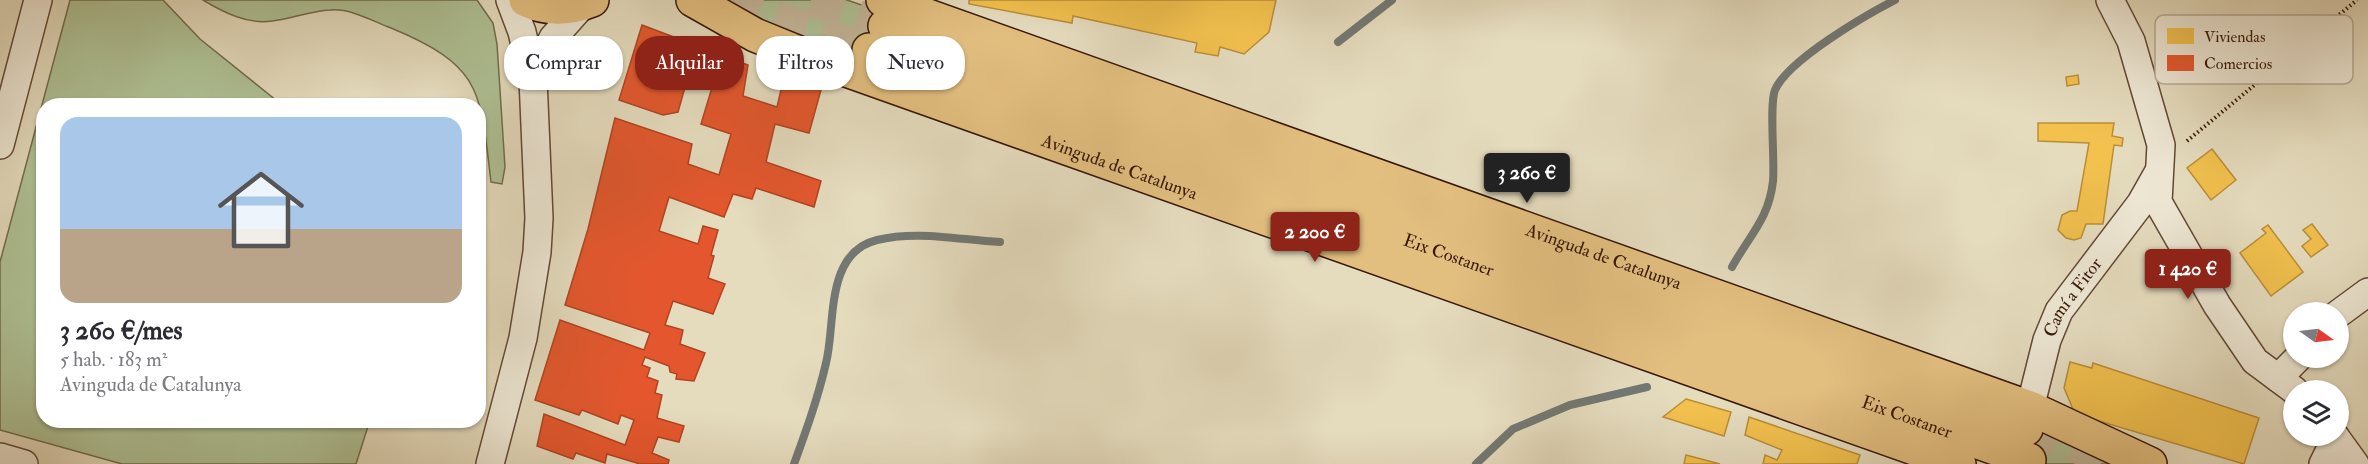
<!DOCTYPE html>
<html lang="es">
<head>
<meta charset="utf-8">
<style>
  body { margin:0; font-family:"IM FELL Double Pica",serif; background:#f7f7f7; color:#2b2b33; height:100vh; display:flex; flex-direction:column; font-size:22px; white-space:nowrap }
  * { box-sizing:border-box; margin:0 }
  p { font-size:20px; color:#7c7c81 }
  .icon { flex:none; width:33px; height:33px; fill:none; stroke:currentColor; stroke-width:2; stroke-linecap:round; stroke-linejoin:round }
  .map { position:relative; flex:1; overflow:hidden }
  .side { position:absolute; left:36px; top:98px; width:450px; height:330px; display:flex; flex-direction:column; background:#fff; border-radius:24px; box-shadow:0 2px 4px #0004 }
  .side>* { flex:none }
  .banner { position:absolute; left:504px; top:36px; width:570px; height:54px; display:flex; gap:12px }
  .needle { width:39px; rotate:104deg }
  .tools { position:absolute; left:2283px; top:302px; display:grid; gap:12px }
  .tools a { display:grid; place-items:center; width:66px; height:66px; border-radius:50%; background:#fff; box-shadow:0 2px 4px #0004; font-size:30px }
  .price { position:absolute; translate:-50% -51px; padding:0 14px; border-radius:6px; background:#8f2418; color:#fff; font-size:20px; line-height:39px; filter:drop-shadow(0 2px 3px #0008) }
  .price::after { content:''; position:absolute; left:50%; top:36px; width:18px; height:14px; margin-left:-9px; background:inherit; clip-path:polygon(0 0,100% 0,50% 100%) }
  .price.selected { background:#222; color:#fff }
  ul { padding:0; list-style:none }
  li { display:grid; align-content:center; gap:12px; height:318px; padding:0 24px }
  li+li { border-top:2px solid #e1e1e2 }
  li span { display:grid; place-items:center; height:186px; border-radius:18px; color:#555 }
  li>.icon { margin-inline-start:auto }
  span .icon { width:108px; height:108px; fill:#fffc; stroke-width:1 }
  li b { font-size:26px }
  .pill { padding:0 21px; border-radius:24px; background:#fff; box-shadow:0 2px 4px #0004; font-size:21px; line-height:54px }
  .pill.selected { background:#8f2418; color:#fff }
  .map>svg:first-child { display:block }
  .green { fill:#afc296; stroke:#726c4e; stroke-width:1.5 }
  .homes { fill:#f2c14e; stroke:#ba8e38; stroke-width:1.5 }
  .shops { fill:#e4572e; stroke:#b04422; stroke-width:1.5 }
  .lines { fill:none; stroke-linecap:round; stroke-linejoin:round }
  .stream { stroke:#737873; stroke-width:8 }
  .highway-tunnel { stroke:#c2b599; stroke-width:33; stroke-dasharray:33 16; stroke-linecap:butt }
  .minor-casing { stroke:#624834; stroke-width:30 }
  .major-casing { stroke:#361706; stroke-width:36 }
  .highway-casing { stroke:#361706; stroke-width:36 }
  .path { stroke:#361706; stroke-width:4; stroke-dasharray:1.5 3; stroke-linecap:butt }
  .minor { stroke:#eee8d5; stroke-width:27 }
  .major { stroke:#e2be7f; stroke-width:33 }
  .highway { stroke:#e2be7f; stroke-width:33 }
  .labels { text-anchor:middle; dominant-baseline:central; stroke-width:6; stroke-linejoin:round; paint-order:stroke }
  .street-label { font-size:18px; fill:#361706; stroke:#eee8d5 }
  .key { fill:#eee8d5; stroke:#b7a997; stroke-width:1.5 }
  .key-label { font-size:16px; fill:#361706 }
</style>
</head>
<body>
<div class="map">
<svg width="2368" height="464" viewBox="0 0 2368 464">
  <rect width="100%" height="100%" fill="#e5dcbe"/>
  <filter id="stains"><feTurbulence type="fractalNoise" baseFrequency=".00333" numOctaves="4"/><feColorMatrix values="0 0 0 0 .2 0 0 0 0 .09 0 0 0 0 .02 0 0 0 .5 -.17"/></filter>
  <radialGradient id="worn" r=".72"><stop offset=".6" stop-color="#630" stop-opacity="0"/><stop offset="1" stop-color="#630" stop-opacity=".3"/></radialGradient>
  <!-- green -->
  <path class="green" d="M 70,0 L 163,0 L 200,39 L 282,105 L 44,105 L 44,420 L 370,420 L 356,464 L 122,464 L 0,430 L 0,262 Z
    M 203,0 L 477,0 L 493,23 L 497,44 L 505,167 L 502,184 L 491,182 C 480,91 483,66 391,28 C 372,21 351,8 330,10 C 310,11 291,19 272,21 C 248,25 223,12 203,0 Z
    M 727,0 L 847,0 L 885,13 L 870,62 L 775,28 Z
    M 2040,422 L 2117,464 L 2025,464 Z"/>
  <!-- homes -->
  <path class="homes" d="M 969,0 L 1276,0 L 1269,32 L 1244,54 L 1220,47 L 1218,56 L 1195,52 L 1197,43 L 1073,16 L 1072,23 L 969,4 Z
    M 2078,75 L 2079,84 L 2067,86 L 2066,77 Z
    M 2038,123 L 2114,123 L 2112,136 L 2123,138 L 2122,146 L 2114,145 L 2103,224 L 2086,224 L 2081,238 L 2074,240 L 2066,238 L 2058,230 L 2062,215 L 2070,211 L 2077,211 L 2089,143 L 2038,141 Z
    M 2212,149 L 2236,180 L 2211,200 L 2187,168 Z
    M 2312,224 L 2328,245 L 2311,257 L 2302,246 L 2311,239 L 2303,230 Z
    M 2268,225 L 2303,272 L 2271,296 L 2240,253 L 2266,233 L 2262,229 Z
    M 2070,362 L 2092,368 L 2093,363 L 2259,418 L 2244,464 L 2075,414 L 2064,388 Z
    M 1686,399 L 1731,412 L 1724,436 L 1663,417 Z
    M 1749,417 L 1860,455 L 1857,464 L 1763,464 L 1765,455 L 1777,460 L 1782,450 L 1745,435 Z
    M 1686,455 L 1720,464 L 1684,464 Z"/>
  <!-- shops -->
  <path class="shops" d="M 642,25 L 748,65 L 743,96 L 777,107 L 784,77 L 821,90 L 809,133 L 775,124 L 766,162 L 821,181 L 814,207 L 756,188 L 752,199 L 733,194 L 724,217 L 669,197 L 659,231 L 698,244 L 703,226 L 718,230 L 711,255 L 714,256 L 708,278 L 725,284 L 713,314 L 673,301 L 665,325 L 683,330 L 680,344 L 705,353 L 694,381 L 676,379 L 677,374 L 670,372 L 669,366 L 645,357 L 642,365 L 650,368 L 647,377 L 658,381 L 655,393 L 662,395 L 657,418 L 684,426 L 679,442 L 658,437 L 652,453 L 669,460 L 668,464 L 640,464 L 607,454 L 605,463 L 576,453 L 573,459 L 537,446 L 544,414 L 625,445 L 634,420 L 621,415 L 618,424 L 582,410 L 579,415 L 535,400 L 560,320 L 644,350 L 650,333 L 565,305 L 588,229 L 615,118 L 692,144 L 688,164 L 719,175 L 731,134 L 701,124 L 714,81 L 689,73 L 678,112 L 663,115 L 619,100 Z"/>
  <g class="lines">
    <!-- stream -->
    <path class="stream" d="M 1338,42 L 1392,0
      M 1732,267 C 1749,236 1769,219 1773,181 C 1775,161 1769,105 1775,90 C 1788,60 1866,15 1895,0
      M 794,464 C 806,431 818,398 826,363 C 836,325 824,253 877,240 C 917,230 960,240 1000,242
      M 1476,464 L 1513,429 L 1570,405 L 1647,387"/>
    <!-- highway-tunnel -->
    <path class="highway-tunnel" d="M 729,0 L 869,50
      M 811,0 L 885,26
      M 2026,429 L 2108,458"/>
    <!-- minor casing -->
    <g class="minor-casing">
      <g id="minor">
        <path d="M 2110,0 L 2131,41 L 2161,145 L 2158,202 L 2217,305 L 2255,361 L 2294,390"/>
        <path d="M 533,79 L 553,38 L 584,3"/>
        <path d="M 0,145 L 38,0"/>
        <path d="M 2338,314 L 2368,292"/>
        <path d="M 2278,378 L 2299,357"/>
        <path id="s1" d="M 2030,408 L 2047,340 L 2059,311 L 2141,203 L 2158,173"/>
        <path d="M 2334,435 L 2355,464"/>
        <path d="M 0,457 L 24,464"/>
        <path d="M 490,464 L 523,338 L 537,252 L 539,218 L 533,79 L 522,32 L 510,0"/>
        <path d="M 2323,464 L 2336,438"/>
      </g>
    </g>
    <!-- major casing -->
    <g class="major-casing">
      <g id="major">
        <path d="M 526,0 C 548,10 570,9 592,0"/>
        <path id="s2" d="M 693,0 L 755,35 L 804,55 L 1959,464"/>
        <path id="s3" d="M 883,0 L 2030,408 L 2150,464"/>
      </g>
    </g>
    <!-- highway casing -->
    <g class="highway-casing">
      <g id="highway">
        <path d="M 885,26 L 2026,429"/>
        <path id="s4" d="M 869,50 L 2029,460"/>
      </g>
    </g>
    <!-- path -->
    <path class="path" d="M 2187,141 L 2357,0"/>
    <!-- minor -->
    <use href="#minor" class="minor"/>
    <!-- major -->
    <use href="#major" class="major"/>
    <!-- highway -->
    <use href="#highway" class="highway"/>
  </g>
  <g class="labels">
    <!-- street labels -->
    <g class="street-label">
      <text stroke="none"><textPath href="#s2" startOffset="459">Avinguda de Catalunya</textPath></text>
      <text stroke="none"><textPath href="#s4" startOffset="615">Eix Costaner</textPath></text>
      <text stroke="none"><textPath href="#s3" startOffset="765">Avinguda de Catalunya</textPath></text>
      <text stroke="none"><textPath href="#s1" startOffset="120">Camí a Fitor</textPath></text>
      <text stroke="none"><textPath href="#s4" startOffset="1101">Eix Costaner</textPath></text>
    </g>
  </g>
  <!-- legend -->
  <rect x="2155" y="15" width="198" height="69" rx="9" class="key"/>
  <rect x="2167" y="28" width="27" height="16" fill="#f2c14e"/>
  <rect x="2167" y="55" width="27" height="16" fill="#e4572e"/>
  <g class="key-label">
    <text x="2204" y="42">Viviendas</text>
    <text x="2204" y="69">Comercios</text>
  </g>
  <rect width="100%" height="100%" filter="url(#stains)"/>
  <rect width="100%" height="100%" fill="url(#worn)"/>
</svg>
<div class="tools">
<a><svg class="needle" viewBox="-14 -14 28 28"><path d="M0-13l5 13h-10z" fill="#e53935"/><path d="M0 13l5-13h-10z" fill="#7c7c81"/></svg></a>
<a><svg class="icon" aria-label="layers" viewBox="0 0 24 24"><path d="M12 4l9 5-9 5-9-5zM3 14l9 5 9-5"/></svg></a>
</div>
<b class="price selected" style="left:1527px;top:204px">3 260 €</b>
<b class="price" style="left:1315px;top:263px">2 200 €</b>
<b class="price" style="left:2188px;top:300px">1 420 €</b>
<div class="banner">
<a class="pill">Comprar</a>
<a class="pill selected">Alquilar</a>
<a class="pill">Filtros</a>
<a class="pill">Nuevo</a>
</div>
<section class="side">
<ul>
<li><span style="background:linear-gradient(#a9c7e8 60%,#b9a48a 0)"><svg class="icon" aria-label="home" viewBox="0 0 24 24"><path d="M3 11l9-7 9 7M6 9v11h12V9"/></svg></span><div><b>3 260 €/mes</b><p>5 hab. · 183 m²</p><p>Avinguda de Catalunya</p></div></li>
</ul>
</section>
</div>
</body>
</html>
